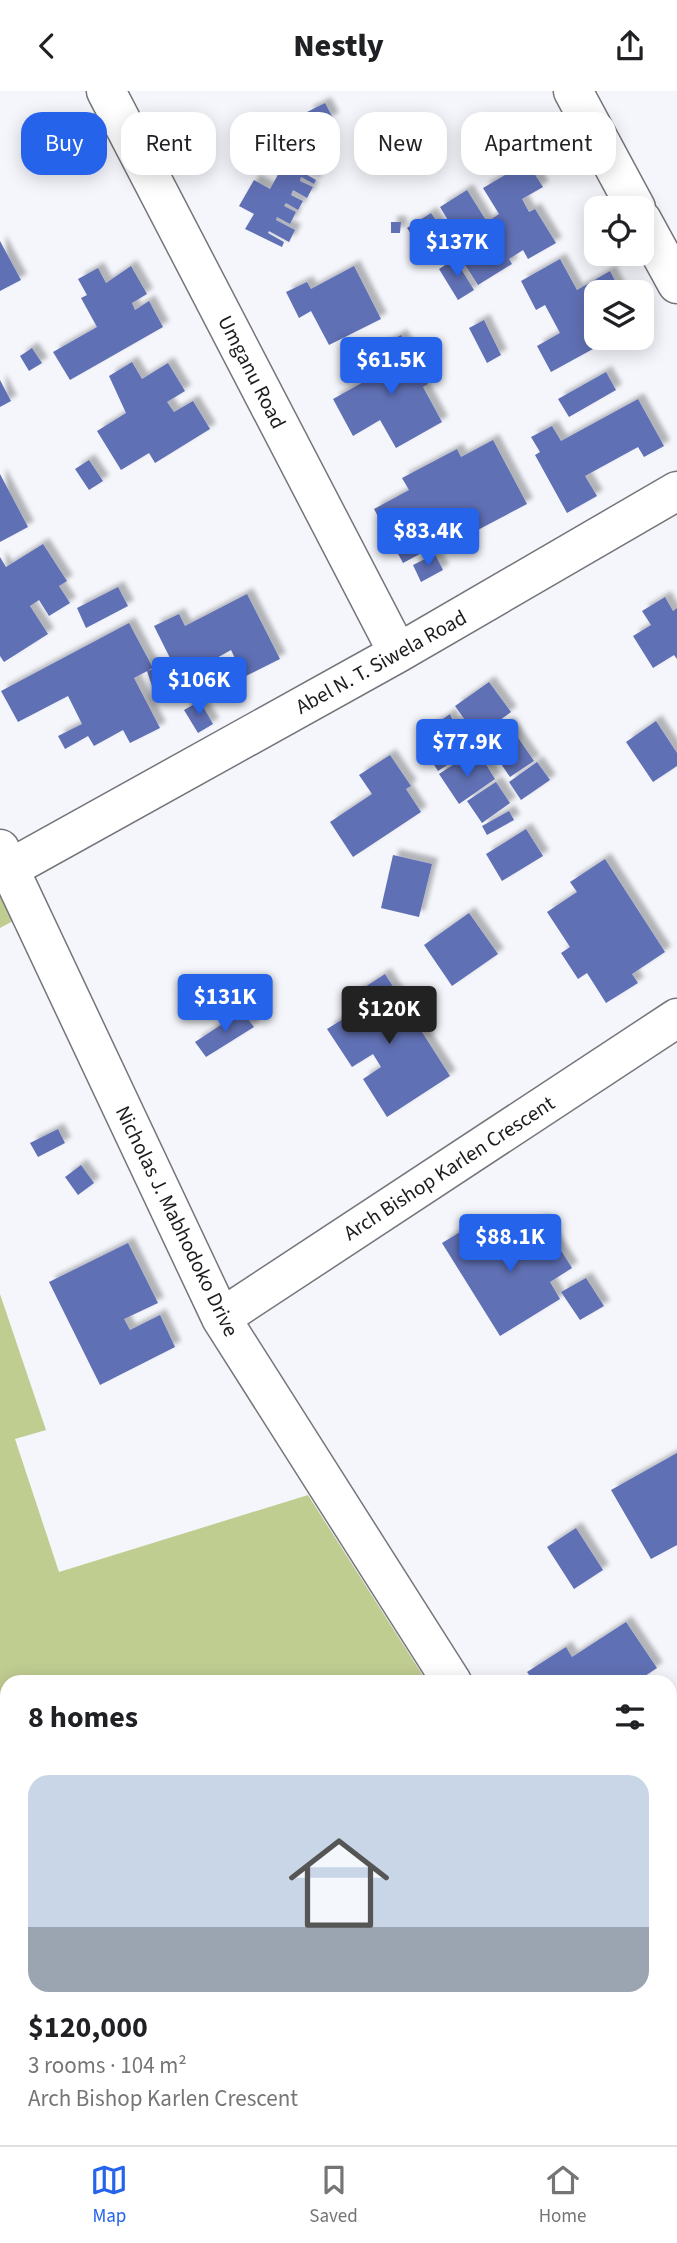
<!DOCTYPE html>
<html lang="en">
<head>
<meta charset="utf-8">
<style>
  body { margin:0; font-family:"Source Sans 3",sans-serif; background:#f6f6f6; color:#202124; height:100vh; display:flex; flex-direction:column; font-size:26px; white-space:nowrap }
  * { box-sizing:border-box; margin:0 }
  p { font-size:23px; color:#757577 }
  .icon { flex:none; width:38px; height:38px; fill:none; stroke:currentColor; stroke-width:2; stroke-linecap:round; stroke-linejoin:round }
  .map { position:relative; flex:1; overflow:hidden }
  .drawer { position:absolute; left:0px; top:1584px; width:677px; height:471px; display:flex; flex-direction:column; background:#fff; border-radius:21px 21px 0 0; box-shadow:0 4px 18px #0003 }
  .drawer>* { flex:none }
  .banner { position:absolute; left:21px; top:21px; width:635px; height:63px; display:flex; gap:14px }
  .controls { position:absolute; left:584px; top:105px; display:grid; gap:14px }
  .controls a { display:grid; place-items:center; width:70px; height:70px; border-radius:14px; background:#fff; box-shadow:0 4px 18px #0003; font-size:35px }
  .price { position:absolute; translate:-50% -60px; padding:0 16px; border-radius:7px; background:#2563eb; color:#fff; font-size:23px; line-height:46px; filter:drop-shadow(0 2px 4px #0008) }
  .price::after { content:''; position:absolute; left:50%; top:42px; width:21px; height:16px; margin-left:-10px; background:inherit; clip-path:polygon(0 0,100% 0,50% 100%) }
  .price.selected { background:#222; color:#fff }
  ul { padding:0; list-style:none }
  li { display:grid; align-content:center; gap:14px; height:371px; padding:0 28px }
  li span { display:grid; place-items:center; height:217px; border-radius:21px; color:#555 }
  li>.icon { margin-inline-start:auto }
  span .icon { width:126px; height:126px; fill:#fffc; stroke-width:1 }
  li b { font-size:30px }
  h2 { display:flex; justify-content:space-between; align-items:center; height:84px; padding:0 28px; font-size:30px }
  .tag { padding:0 24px; border-radius:21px; background:#fff; box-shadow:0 4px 18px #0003; font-size:24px; line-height:63px }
  .tag.selected { background:#2563eb; color:#fff }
  header { display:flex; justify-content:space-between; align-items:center; height:91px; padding:0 28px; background:#fff; font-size:32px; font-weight:800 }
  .dock { display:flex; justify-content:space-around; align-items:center; height:98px; border-top:2px solid #e0e0e0; background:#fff; font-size:19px; color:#757577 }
  .dock a { display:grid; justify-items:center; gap:4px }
  .dock .selected { color:#2563eb }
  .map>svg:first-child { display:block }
  .green { fill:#c0cd91 }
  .building { fill:#606fb4; filter:url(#shadow) }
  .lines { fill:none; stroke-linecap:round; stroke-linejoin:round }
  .minor-casing { stroke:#75767b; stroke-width:41 }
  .minor { stroke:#fff; stroke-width:38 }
  .labels { text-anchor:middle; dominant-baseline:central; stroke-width:6; stroke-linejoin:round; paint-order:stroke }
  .street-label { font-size:21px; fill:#1c1c1e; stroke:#fff }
</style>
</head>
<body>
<header><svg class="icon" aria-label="back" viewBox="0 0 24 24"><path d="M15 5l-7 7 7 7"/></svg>Nestly<svg class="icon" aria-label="share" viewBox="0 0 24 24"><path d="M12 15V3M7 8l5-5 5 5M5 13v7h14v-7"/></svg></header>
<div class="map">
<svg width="677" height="2054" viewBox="0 0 677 2054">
  <defs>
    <filter id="shadow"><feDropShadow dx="6" dy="-6" stdDeviation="2" flood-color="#0004"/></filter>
  </defs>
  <rect width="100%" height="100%" fill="#f4f6fb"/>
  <!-- green -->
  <path class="green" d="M 0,803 L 13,830 L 0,837 Z
    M 0,1203 L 46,1339 L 15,1348 L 59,1481 L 308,1404 L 427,1591 L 7,1591 L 7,2048 L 670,2048 L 670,1972 L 677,1982 L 677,2054 L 0,2054 Z"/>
  <!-- building -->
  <path class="building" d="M 325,12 L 333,27 L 315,37 L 307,21 Z
    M 285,71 L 316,89 L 314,93 L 301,86 L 300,90 L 313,96 L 307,107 L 293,99 L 291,104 L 303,110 L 298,119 L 286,112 L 284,115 L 296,121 L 290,133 L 277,126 L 276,129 L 295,139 L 289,151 L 269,140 L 268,142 L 284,151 L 282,156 L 245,138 L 254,123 L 239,115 L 254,89 L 270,98 Z
    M 527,71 L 543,96 L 522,108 L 529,121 L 535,118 L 556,152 L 528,168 L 523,159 L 509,168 L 512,173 L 478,194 L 460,166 L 467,161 L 440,116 L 467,99 L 487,131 L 499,123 L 483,97 Z
    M 431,122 L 442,138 L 418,153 L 407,137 Z
    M 391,131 L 401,131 L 400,142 L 391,142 Z
    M 0,150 L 21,189 L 0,200 Z
    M 455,168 L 474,199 L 458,209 L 439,178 Z
    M 560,168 L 577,199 L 610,180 L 621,201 L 597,201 L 597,247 L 613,247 L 551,281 L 537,255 L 560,242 L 545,214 L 536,219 L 521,190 Z
    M 131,175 L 147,203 L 132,212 L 135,219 L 149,210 L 163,236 L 70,289 L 53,261 L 97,236 L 81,207 L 87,204 L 78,188 L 98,177 L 106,192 Z
    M 354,175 L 381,228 L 329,254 L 311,220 L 299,227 L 286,201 L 307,191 L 311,198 Z
    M 484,229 L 501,264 L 487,272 L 469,237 Z
    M 401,244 L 428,293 L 423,296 L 442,331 L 396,357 L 380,329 L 353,345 L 333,308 L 383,280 L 372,261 Z
    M 32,257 L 42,272 L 29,280 L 20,265 Z
    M 132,271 L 142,288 L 168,272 L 185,300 L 167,311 L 174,321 L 193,310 L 210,338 L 155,372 L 149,362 L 121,379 L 97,340 L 126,322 L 109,285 Z
    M 606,281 L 616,299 L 569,326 L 558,308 Z
    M 0,289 L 11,310 L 0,316 Z
    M 638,308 L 664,355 L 644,366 L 638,356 L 585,385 L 597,405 L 567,422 L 535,364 L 540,361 L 531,346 L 552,335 L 561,350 Z
    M 493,349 L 527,413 L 472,442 L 465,427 L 438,442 L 442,451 L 403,472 L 374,418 L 409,399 L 402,387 L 457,358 L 461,366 Z
    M 89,369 L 103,390 L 89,399 L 75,378 Z
    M 0,383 L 28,436 L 0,451 Z
    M 43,453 L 67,490 L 59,495 L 70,512 L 49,525 L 39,509 L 30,515 L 48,543 L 4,571 L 0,565 L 0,466 L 6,476 Z
    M 435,463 L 443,479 L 421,491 L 413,474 Z
    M 118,496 L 128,515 L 86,537 L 77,517 Z
    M 247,503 L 280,568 L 244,586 L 231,559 L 206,573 L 209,591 L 187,601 L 154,535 L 179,523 L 185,535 Z
    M 665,506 L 673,520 L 677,517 L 677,568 L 674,564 L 653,577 L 633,545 L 651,534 L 642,520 Z
    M 129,532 L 153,577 L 134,587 L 160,637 L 130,652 L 123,639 L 94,655 L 88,645 L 65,658 L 58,645 L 82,633 L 68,605 L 18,631 L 1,600 Z
    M 157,577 L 162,592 L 152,595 L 147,580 Z
    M 489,591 L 511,621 L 477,646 L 455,615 Z
    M 200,610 L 213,633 L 198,642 L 184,619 Z
    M 450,623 L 454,632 L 460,628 L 468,641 L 464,646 L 471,641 L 484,659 L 469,670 L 445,635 L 447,632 L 421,649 L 418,645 Z
    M 656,630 L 677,662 L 677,675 L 653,691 L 626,651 Z
    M 508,632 L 534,670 L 510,686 L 484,648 Z
    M 444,636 L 463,664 L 438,680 L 420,652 Z
    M 390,664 L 411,695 L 406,698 L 421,721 L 353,766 L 330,731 L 372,703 L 359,684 Z
    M 465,666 L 470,675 L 482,667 L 495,688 L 459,713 L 439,683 Z
    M 537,671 L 550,689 L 521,709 L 509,691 Z
    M 496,691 L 510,712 L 482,732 L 467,710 Z
    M 509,720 L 514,729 L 487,744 L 482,735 Z
    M 526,738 L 543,765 L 502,790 L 486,763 Z
    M 393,764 L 432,773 L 419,826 L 381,817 Z
    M 605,768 L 665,861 L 632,883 L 638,892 L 606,912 L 587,882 L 578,888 L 561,862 L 570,856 L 547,821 L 577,801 L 570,791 Z
    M 469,822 L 498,863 L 452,895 L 424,854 Z
    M 385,883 L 450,985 L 387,1026 L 363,988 L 381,976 L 373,963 L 352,976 L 327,938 L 356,920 L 348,907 Z
    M 242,920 L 254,936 L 206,966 L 195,951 Z
    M 58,1038 L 65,1052 L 38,1066 L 30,1052 Z
    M 81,1074 L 94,1092 L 78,1104 L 65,1086 Z
    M 542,1129 L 572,1177 L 550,1191 L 560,1208 L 500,1245 L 442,1152 L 470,1135 L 488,1163 Z
    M 128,1152 L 158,1212 L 124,1228 L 130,1239 L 160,1224 L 175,1256 L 100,1294 L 49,1191 Z
    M 586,1187 L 604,1215 L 580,1229 L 561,1201 Z
    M 677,1362 L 677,1454 L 651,1468 L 611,1399 Z
    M 576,1437 L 603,1479 L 574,1498 L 547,1456 Z
    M 626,1531 L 657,1577 L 636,1591 L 534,1591 L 527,1581 L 566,1556 L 572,1566 Z
    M 670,1637 L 677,1648 L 677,1716 L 670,1720 Z"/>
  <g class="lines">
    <!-- minor casing -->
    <g class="minor-casing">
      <path id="minor" d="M 106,0 L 398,562
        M 573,0 L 636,117
        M 642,129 L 677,193
        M 0,758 L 221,1227 L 452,1591
        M 9,778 L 398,562 L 677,400
        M 221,1227 L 677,927
        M 670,1933 L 677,1943"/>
    </g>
    <!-- minor -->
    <use href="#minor" class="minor"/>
  </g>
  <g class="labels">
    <!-- street labels -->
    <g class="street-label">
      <text transform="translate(252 281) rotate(63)">Umganu Road</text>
      <text transform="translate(381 571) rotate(-29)">Abel N. T. Siwela Road</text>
      <text transform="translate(449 1077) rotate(-33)">Arch Bishop Karlen Crescent</text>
      <text transform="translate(177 1130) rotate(64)">Nicholas J. Mabhodoko Drive</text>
    </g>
  </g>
</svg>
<div class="controls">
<a><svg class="icon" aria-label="locate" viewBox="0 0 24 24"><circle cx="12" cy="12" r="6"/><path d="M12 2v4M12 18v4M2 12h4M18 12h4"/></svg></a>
<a><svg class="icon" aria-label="layers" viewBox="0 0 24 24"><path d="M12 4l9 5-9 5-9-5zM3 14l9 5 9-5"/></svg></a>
</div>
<b class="price" style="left:457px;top:188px">$137K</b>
<b class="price" style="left:391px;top:306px">$61.5K</b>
<b class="price" style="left:428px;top:477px">$83.4K</b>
<b class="price" style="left:199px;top:626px">$106K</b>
<b class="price" style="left:467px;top:688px">$77.9K</b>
<b class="price" style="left:225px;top:943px">$131K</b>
<b class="price selected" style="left:389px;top:955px">$120K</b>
<b class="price" style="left:510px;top:1183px">$88.1K</b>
<div class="banner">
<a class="tag selected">Buy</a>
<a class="tag">Rent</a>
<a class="tag">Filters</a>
<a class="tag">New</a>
<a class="tag">Apartment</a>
</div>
<section class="drawer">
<h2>8 homes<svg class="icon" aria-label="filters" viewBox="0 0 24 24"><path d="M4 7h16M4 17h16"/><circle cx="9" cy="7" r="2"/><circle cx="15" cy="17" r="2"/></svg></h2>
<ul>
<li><span style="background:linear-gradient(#c9d6e8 70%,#9aa5b1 0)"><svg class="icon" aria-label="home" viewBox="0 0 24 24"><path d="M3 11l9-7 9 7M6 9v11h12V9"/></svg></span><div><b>$120,000</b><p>3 rooms · 104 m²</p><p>Arch Bishop Karlen Crescent</p></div></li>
</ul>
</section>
</div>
<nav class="dock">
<a class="selected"><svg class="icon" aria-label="map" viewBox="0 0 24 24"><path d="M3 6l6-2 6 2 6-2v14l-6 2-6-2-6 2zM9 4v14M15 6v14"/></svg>Map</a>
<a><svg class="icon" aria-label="saved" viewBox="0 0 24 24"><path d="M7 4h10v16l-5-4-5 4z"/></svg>Saved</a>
<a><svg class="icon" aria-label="home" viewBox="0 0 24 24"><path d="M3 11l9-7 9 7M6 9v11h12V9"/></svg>Home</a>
</nav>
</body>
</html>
